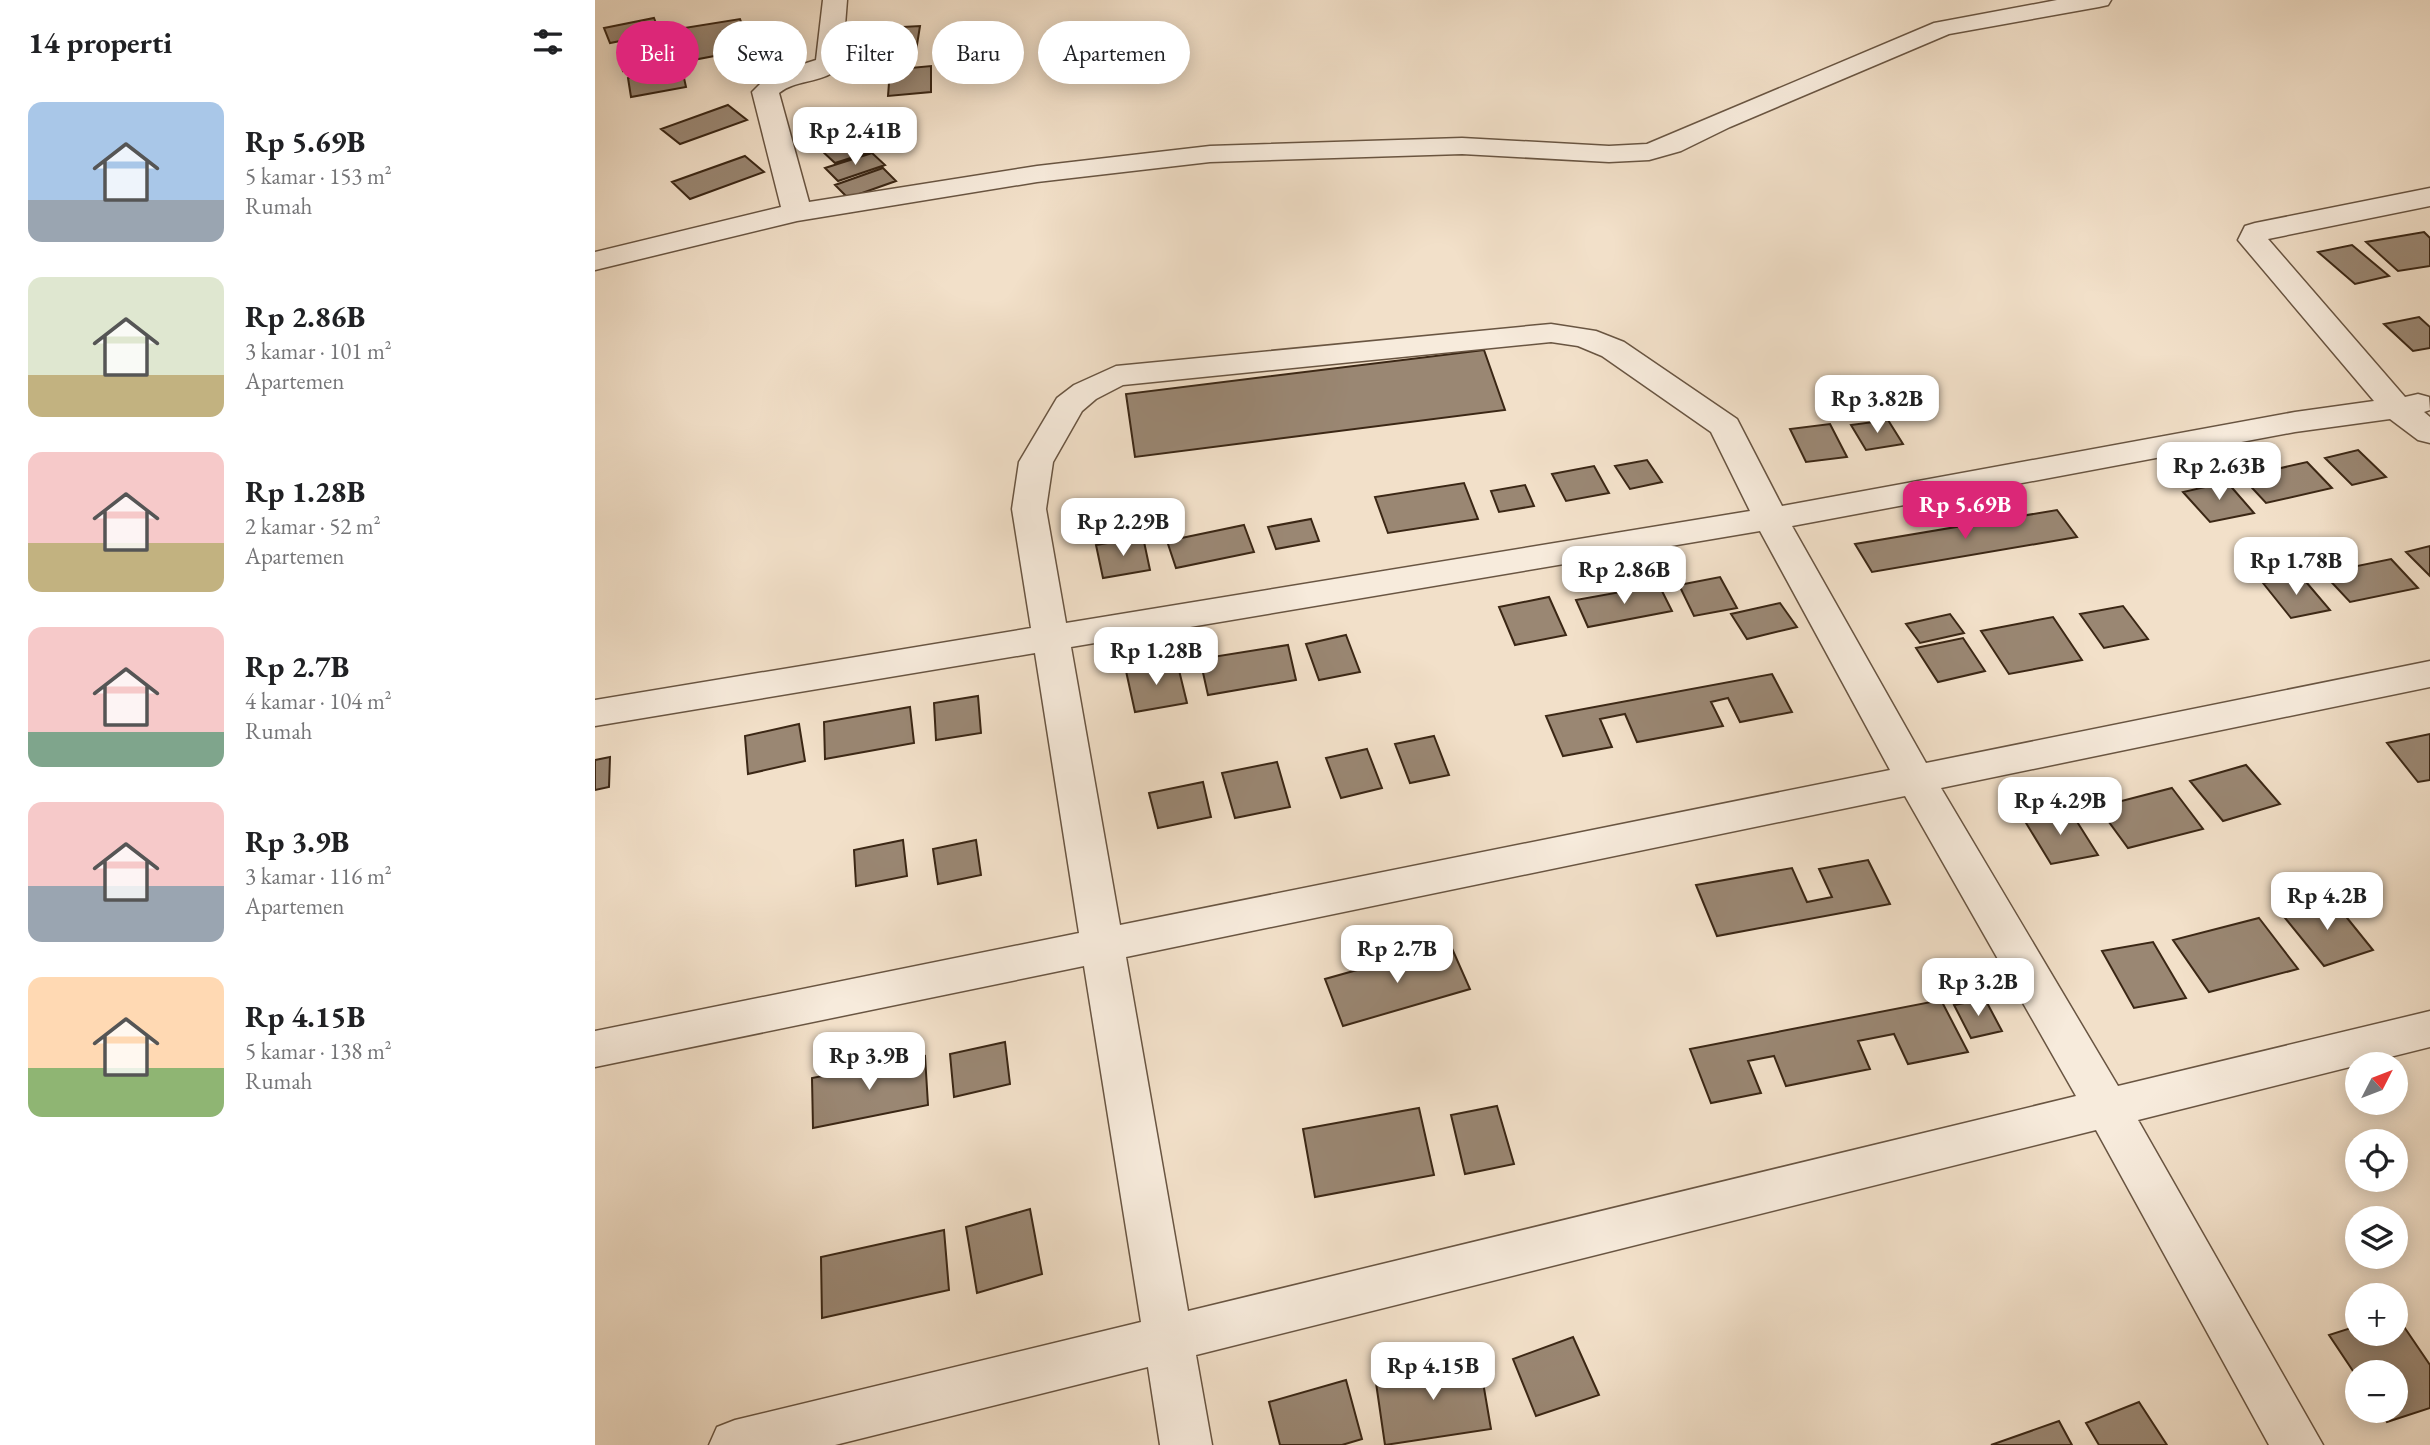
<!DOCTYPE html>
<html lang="id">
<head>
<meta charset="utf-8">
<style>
  body { margin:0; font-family:"EB Garamond",serif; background:#f6f6f6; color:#202124; height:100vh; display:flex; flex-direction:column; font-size:26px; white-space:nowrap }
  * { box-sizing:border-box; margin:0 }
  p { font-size:23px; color:#757577 }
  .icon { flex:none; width:38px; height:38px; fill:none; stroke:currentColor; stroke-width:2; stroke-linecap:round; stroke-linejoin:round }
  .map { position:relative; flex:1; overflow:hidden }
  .sheet { display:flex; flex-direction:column; background:#fff; width:595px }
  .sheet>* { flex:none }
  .banner { position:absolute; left:21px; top:21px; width:665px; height:63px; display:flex; gap:14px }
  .needle { width:46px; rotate:48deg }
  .buttons { position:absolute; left:1750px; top:1052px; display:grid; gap:14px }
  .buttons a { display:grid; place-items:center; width:63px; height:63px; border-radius:50%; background:#fff; box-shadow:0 4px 18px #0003; font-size:35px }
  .price { position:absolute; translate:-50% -60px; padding:0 16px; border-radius:14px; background:#fff; color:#222; font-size:23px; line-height:46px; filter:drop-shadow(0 2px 4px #0008) }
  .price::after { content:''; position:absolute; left:50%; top:42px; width:21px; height:16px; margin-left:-10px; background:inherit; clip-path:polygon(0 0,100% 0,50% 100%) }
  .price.selected { background:#db2777; color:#fff }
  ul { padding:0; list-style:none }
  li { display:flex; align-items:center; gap:21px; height:175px; padding:0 28px }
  li span { display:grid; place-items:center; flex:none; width:196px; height:140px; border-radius:14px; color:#555 }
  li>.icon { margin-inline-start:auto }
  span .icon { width:84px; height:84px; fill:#fffc; stroke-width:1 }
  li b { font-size:30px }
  h2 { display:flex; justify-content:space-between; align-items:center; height:84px; padding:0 28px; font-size:30px }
  .tag { padding:0 24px; border-radius:32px; background:#fff; box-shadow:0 4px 18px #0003; font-size:24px; line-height:63px }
  .tag.selected { background:#db2777; color:#fff }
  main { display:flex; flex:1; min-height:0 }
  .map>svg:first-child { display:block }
  .building { fill:#9a8773; stroke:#3b2715; stroke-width:2 }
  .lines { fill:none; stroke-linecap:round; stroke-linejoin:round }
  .minor-casing { stroke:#695542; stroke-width:3 }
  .minor { fill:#f7ebdc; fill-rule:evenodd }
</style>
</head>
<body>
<main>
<section class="sheet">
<h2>14 properti<svg class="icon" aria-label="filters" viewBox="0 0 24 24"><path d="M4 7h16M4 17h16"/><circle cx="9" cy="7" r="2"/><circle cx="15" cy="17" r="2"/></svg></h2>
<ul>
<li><span style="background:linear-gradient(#a9c7e8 70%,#9aa5b1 0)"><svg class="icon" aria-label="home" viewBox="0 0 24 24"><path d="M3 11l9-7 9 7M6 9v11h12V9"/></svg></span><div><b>Rp 5.69B</b><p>5 kamar · 153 m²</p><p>Rumah</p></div></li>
<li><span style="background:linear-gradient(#dfe7d0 70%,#c2b280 0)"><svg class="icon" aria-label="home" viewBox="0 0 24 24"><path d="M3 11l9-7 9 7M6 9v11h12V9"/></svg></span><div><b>Rp 2.86B</b><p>3 kamar · 101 m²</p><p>Apartemen</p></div></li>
<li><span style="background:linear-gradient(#f6c9c9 65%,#c2b280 0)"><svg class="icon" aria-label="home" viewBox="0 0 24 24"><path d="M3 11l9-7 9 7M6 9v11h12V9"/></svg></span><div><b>Rp 1.28B</b><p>2 kamar · 52 m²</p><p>Apartemen</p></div></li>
<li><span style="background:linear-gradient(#f6c9c9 75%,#7fa58c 0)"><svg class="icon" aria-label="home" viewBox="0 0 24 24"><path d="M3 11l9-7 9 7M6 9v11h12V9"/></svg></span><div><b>Rp 2.7B</b><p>4 kamar · 104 m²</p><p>Rumah</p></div></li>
<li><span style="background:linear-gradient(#f6c9c9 60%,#9aa5b1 0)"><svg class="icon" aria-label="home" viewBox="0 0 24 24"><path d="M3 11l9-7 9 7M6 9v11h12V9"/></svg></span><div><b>Rp 3.9B</b><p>3 kamar · 116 m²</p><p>Apartemen</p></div></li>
<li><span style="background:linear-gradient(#ffd9b3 65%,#8fb573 0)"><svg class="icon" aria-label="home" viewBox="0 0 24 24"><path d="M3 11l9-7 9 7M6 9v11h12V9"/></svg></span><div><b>Rp 4.15B</b><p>5 kamar · 138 m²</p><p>Rumah</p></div></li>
</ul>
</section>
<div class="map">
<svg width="1835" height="1445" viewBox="0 0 1835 1445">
  <rect width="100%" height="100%" fill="#f2e0c9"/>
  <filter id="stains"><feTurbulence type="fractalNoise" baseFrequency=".00286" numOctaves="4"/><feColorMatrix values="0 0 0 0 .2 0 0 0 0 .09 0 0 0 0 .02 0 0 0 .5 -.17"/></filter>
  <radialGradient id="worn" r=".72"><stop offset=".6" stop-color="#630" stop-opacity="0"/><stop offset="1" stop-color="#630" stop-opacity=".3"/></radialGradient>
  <!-- building -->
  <path class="building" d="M 59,18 L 65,33 L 15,43 L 9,28 Z
    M 145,19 L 150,32 L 181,26 L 187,43 L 93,61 L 83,29 Z
    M 325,26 L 321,51 L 246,55 L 252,30 Z
    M 77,44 L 81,62 L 28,71 L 24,53 Z
    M 336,66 L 336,92 L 293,96 L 295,70 Z
    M 87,69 L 91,87 L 36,97 L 33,78 Z
    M 133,105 L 152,120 L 85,144 L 66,129 Z
    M 252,123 L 265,135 L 218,151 L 205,139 Z
    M 273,136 L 287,148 L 240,163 L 227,151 Z
    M 277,153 L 290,165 L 243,181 L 230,168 Z
    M 150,156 L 169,172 L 95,199 L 77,182 Z
    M 288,168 L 301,181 L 253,198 L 240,185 Z
    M 1829,232 L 1835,238 L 1835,266 L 1803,271 L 1771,242 Z
    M 1757,245 L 1794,276 L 1760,284 L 1723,252 Z
    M 1824,317 L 1835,327 L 1835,348 L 1818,351 L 1789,324 Z
    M 889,350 L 910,410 L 540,457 L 531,394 Z
    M 1293,420 L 1308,444 L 1271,450 L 1256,425 Z
    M 1235,424 L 1252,457 L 1211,462 L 1195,429 Z
    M 1763,450 L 1791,477 L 1757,485 L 1730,458 Z
    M 1052,460 L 1067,482 L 1035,489 L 1020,466 Z
    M 1712,462 L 1737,488 L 1671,503 L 1647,477 Z
    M 999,466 L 1014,493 L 971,501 L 957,474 Z
    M 1632,482 L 1659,513 L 1615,522 L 1588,492 Z
    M 869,483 L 883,519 L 793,533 L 780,497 Z
    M 930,485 L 939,506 L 904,512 L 896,491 Z
    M 1462,510 L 1482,537 L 1277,572 L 1260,544 Z
    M 716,519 L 724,541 L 681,549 L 673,527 Z
    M 649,525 L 659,552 L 581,568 L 572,541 Z
    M 548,537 L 555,570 L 508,578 L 501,545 Z
    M 1835,546 L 1835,576 L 1811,552 Z
    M 1796,559 L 1823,588 L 1755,602 L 1728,573 Z
    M 1706,576 L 1735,610 L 1696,618 L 1668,583 Z
    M 1125,577 L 1142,608 L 1099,616 L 1084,585 Z
    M 1064,585 L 1077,611 L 993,627 L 981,600 Z
    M 954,597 L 971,635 L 920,645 L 904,607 Z
    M 1185,603 L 1202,627 L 1152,639 L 1136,614 Z
    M 1528,606 L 1553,639 L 1509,648 L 1485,614 Z
    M 1355,614 L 1369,633 L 1325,643 L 1311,624 Z
    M 1458,617 L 1487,660 L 1414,674 L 1386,631 Z
    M 751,635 L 765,672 L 724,680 L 711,644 Z
    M 1368,638 L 1390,671 L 1343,682 L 1321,648 Z
    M 693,645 L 701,680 L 613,695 L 605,659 Z
    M 582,662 L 592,703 L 540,712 L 531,671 Z
    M 1177,674 L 1197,712 L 1145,722 L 1133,698 L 1116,702 L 1128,726 L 1042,742 L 1030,714 L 1005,719 L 1017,747 L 968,756 L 951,716 Z
    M 383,696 L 386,733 L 341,740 L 339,703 Z
    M 315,707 L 319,743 L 230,759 L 229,722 Z
    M 204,724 L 210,761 L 153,774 L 150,736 Z
    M 1835,734 L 1835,780 L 1823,782 L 1792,743 Z
    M 839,736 L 854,775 L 815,783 L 800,744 Z
    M 772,749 L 787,788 L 746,798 L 731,758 Z
    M 15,757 L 14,787 L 0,790 L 0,760 Z
    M 682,762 L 695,807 L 640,818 L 627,773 Z
    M 1651,765 L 1685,804 L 1628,821 L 1595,781 Z
    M 608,782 L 616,817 L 563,828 L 554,793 Z
    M 1577,788 L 1608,829 L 1533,848 L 1503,807 Z
    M 1474,809 L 1503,855 L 1456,864 L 1428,818 Z
    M 308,840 L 312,876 L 261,886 L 259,850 Z
    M 381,840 L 386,875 L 343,884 L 338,849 Z
    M 1273,860 L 1295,904 L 1122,936 L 1101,885 L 1197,868 L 1212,902 L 1237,897 L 1224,869 Z
    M 1736,898 L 1778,950 L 1729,966 L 1686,913 Z
    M 1664,918 L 1703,969 L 1614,992 L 1578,940 Z
    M 1558,942 L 1591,998 L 1539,1008 L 1507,951 Z
    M 855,944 L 875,989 L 748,1026 L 730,979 Z
    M 1390,999 L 1407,1031 L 1376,1038 L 1359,1005 Z
    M 1346,1000 L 1373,1052 L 1313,1064 L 1299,1034 L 1263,1041 L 1275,1069 L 1191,1086 L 1179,1056 L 1153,1061 L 1166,1093 L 1116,1103 L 1095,1049 Z
    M 410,1042 L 415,1084 L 359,1097 L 355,1054 Z
    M 330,1056 L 333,1105 L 218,1128 L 217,1078 Z
    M 902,1106 L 919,1164 L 870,1174 L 856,1115 Z
    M 824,1108 L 839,1175 L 720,1197 L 708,1129 Z
    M 435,1209 L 447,1274 L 382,1293 L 371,1227 Z
    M 349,1230 L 354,1290 L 227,1318 L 226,1257 Z
    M 1801,1315 L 1835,1365 L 1835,1408 L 1792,1422 L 1785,1410 L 1801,1410 L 1801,1372 L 1762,1372 L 1762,1377 L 1734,1335 L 1762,1326 L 1762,1334 L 1801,1334 Z
    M 978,1337 L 1004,1395 L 941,1416 L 918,1359 Z
    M 884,1359 L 896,1429 L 790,1445 L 780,1376 Z
    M 751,1380 L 767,1439 L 747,1445 L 685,1445 L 674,1402 Z
    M 1544,1402 L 1572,1445 L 1504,1445 L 1491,1423 Z
    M 1464,1421 L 1477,1445 L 1396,1445 Z"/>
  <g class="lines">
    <!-- minor casing -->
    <g class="minor-casing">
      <path id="minor" d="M 228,0 L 252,0 L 247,64 C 233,84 202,78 184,93 L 214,202 L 442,166 L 615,146 L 867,138 L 1014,146 L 1052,144 L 1339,23 L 1462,0 L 1516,0 L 1513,5 L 1504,7 L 1354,34 L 1135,127 L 1086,151 L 1054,160 L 1014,162 L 867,154 L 615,162 L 442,182 L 202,221 L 0,270 L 0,252 L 186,207 L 157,92 L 174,75 L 221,60 Z
        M 1835,188 L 1835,206 L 1673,239 L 1810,397 L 1823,394 L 1834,397 L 1835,410 L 1829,412 L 1835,417 L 1835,443 L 1823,440 L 1795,419 L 1700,432 L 1197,526 L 1331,763 L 1835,661 L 1835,687 L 1346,788 L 1523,1086 L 1835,1011 L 1835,1047 L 1543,1120 L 1728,1445 L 1674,1445 L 1501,1130 L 601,1355 L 617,1445 L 565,1445 L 553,1367 L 240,1445 L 114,1445 L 122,1427 L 140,1420 L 546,1322 L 489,966 L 0,1067 L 0,1031 L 484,933 L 440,653 L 0,726 L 0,700 L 436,628 L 417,509 L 424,462 L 462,398 L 479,385 L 521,366 L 956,324 L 1001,331 L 1029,342 L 1142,419 L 1187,506 L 1700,412 L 1779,401 L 1648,246 L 1643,240 L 1650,226 L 1660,223 ZM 956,342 L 983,346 L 1007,356 L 1116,432 L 1155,511 L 471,623 L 451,509 L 458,462 L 487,411 L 501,399 L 528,385 ZM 1165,531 L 1295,770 L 525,925 L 476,647 ZM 1310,796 L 1481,1096 L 593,1311 L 531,957 Z"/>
    </g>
    <!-- minor -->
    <use href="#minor" class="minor"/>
  </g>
  <rect width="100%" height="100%" filter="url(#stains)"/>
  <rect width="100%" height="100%" fill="url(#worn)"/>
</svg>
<div class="buttons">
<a><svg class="needle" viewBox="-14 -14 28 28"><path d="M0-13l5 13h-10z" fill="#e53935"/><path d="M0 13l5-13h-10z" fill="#757577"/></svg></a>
<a><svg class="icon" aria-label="locate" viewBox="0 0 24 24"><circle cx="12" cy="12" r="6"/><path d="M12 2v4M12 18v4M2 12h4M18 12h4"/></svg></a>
<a><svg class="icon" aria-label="layers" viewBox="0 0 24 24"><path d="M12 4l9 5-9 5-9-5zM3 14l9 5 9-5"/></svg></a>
<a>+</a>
<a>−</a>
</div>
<b class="price" style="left:260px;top:167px">Rp 2.41B</b>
<b class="price" style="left:1282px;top:435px">Rp 3.82B</b>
<b class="price" style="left:1624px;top:502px">Rp 2.63B</b>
<b class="price selected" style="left:1370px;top:541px">Rp 5.69B</b>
<b class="price" style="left:528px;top:558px">Rp 2.29B</b>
<b class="price" style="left:1701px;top:597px">Rp 1.78B</b>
<b class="price" style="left:1029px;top:606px">Rp 2.86B</b>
<b class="price" style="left:561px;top:687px">Rp 1.28B</b>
<b class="price" style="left:1465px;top:837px">Rp 4.29B</b>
<b class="price" style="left:1732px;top:932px">Rp 4.2B</b>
<b class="price" style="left:802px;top:985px">Rp 2.7B</b>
<b class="price" style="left:1383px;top:1018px">Rp 3.2B</b>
<b class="price" style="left:274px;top:1092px">Rp 3.9B</b>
<b class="price" style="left:838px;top:1402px">Rp 4.15B</b>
<div class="banner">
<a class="tag selected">Beli</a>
<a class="tag">Sewa</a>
<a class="tag">Filter</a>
<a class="tag">Baru</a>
<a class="tag">Apartemen</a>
</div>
</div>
</main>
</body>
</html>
